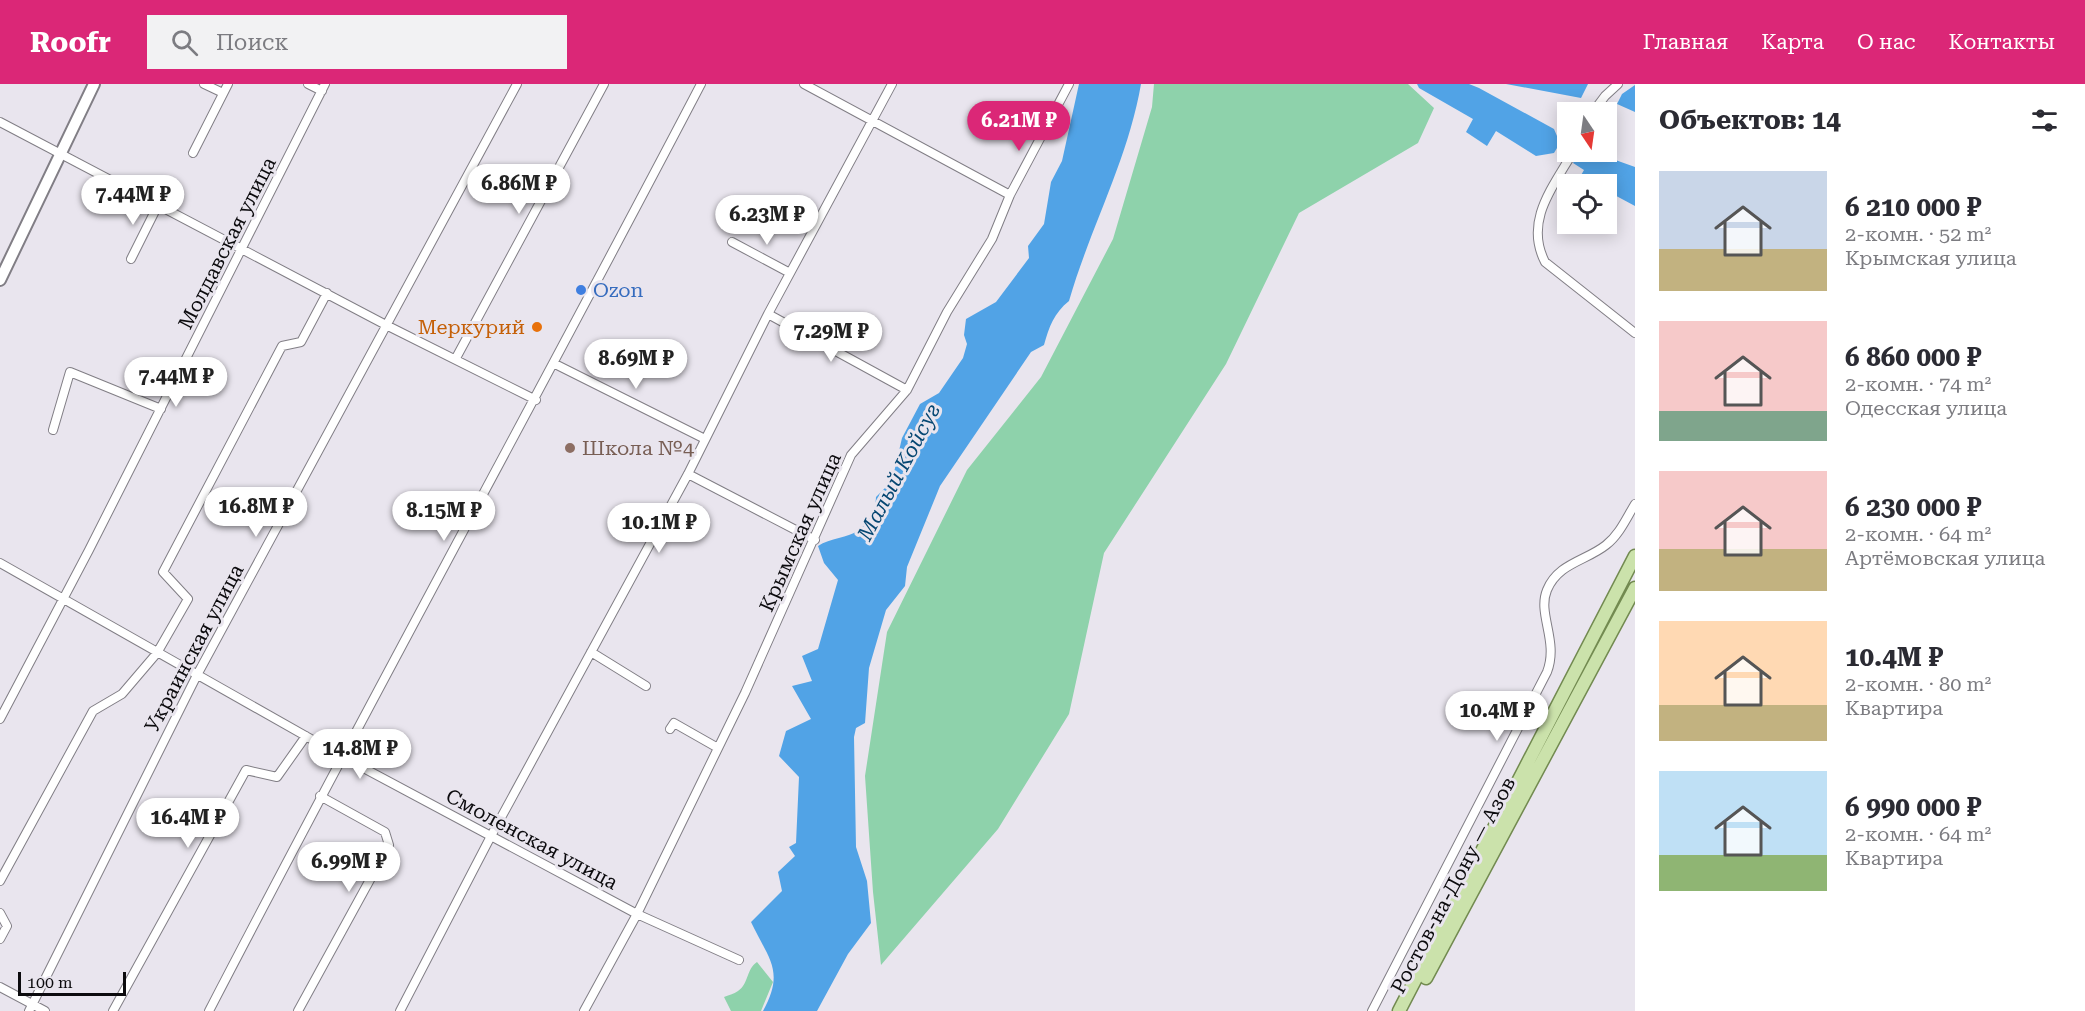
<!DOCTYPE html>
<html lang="ru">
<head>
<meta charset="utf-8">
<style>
  body { margin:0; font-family:"Roboto Serif",serif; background:#f2f2f3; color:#2b2b33; height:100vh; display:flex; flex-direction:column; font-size:22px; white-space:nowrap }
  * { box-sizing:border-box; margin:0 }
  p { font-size:20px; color:#7c7c81 }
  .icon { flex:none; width:33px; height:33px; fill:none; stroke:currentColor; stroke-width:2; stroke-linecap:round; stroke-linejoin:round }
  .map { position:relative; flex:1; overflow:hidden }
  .side { display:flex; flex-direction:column; background:#fff; width:450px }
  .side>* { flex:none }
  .needle { width:39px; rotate:167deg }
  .controls { position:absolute; left:1557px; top:18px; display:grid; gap:12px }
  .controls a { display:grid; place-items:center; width:60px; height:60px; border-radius:0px; background:#fff; box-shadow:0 3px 15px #0003; font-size:30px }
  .scale { position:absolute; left:18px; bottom:15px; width:108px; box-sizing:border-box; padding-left:6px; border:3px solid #0c0b0e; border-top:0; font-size:16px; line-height:21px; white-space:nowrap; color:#0c0b0e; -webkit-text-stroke:4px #e9e5ee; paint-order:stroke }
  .price { position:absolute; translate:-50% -51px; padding:0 14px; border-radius:21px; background:#fff; color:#222; font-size:20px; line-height:39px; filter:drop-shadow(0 2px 3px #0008) }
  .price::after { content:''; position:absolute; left:50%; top:36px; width:18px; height:14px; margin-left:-9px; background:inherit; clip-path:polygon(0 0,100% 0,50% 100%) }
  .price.selected { background:#db2777; color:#fff }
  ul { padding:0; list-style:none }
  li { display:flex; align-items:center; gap:18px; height:150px; padding:0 24px }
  li span { display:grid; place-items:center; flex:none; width:168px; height:120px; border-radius:0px; color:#555 }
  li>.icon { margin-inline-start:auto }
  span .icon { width:72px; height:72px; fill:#fffc; stroke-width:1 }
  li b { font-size:26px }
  h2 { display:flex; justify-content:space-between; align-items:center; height:72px; padding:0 24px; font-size:26px }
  header { display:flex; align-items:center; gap:36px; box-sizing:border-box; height:84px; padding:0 30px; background:#db2777; color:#fff }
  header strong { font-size:28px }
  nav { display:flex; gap:33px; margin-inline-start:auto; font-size:21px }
  .search { width:420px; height:54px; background:#f2f2f3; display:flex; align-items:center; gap:15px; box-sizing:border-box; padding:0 21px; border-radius:0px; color:#7c7c81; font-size:22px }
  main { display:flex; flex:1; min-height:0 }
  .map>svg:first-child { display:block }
  .green { fill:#8ed2ab }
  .water { fill:#51a3e6 }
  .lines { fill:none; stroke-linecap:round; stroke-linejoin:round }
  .street-casing { stroke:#817e85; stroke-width:10 }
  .secondary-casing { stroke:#817e85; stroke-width:14 }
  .primary-casing { stroke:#728a50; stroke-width:15 }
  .street { stroke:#fff; stroke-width:8 }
  .secondary { stroke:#fff; stroke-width:10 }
  .primary { stroke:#cbe2ab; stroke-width:12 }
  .shop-dot { fill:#3f7fe0; stroke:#e9e5ee; stroke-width:2 }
  .food-dot { fill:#e8710a; stroke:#e9e5ee; stroke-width:2 }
  .education-dot { fill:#8d6e63; stroke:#e9e5ee; stroke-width:2 }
  .labels { text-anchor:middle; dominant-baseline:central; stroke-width:6; stroke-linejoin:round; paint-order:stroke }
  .street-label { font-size:20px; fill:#0c0b0e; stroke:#e9e5ee }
  .shop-label { font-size:20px; fill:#366cbe; stroke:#e9e5ee; text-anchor:start }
  .food-label { font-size:20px; fill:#c56008; stroke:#e9e5ee; text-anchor:end }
  .education-label { font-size:20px; fill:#785e54; stroke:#e9e5ee; text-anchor:start }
  .water-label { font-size:21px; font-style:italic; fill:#064772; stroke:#e9e5ee }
</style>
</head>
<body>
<header>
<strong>Roofr</strong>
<div class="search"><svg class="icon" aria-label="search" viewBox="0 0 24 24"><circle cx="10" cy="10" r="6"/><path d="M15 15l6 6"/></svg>Поиск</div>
<nav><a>Главная</a><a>Карта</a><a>О нас</a><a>Контакты</a></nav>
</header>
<main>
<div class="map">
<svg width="1635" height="927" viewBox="0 0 1635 927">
  <rect width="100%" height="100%" fill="#e9e5ee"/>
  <!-- green -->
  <path class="green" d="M 1154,0 L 1408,0 L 1434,24 L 1418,59 L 1299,129 L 1226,280 L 1104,469 L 1069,630 L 998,745 L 881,881 L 873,808 L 865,692 L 887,548 L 967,386 L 1041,293 L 1113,155 L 1152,23 Z
    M 757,878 L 773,898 L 761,927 L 731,927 L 724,913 C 728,911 734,910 738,907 C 749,900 746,885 757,878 Z"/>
  <!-- water -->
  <path class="water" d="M 1079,0 L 1141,0 C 1128,76 1090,144 1069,217 C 1054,229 1049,243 1044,261 L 1031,268 L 940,402 L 907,483 L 905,502 L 886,526 L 869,584 L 865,639 L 856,644 L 854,653 L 856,763 L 867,797 L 871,839 L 848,870 L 817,927 L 763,927 C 785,887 769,876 751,838 L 782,807 L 778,788 L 795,772 L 789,763 L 796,759 L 799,693 L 779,672 L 786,647 L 811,635 L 792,602 L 812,597 L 802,572 L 818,565 L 838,496 L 824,479 L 818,462 C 830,454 848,454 859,446 C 868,440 876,423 876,413 L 892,397 L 902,354 L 920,320 L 939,309 L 963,274 L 967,260 L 964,251 L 966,235 L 996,218 L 1029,174 L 1028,162 L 1044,140 L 1051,98 L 1062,77 Z
    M 1417,0 L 1469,0 L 1479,4 L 1554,45 L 1560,59 L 1554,69 L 1536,72 L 1496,47 L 1487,62 L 1466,48 L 1473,35 L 1419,4 Z
    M 1506,0 L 1588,0 L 1581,14 Z
    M 1635,1 L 1635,28 L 1617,20 L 1622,10 Z
    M 1593,68 L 1635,83 L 1635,122 L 1607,107 L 1606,100 L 1594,100 L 1580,93 L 1584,86 L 1573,79 L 1579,69 L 1589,75 Z"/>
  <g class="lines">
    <!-- street casing -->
    <g class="street-casing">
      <path id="street" d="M 204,0 L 223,9
        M 308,0 L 322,7
        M 804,0 L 1010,111
        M 1593,28 L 1605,12 L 1618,0
        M 0,38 L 386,241 L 536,316
        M 1573,68 C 1553,103 1524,137 1545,178 L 1635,249
        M 193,69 L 228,0
        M 732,158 L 790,189
        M 131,175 L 158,121
        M 768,230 L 907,306
        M 456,274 L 604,0
        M 555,280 L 705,355
        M 53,346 L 70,288 L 161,325
        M 688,390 L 815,456
        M 0,479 L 341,672 L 637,830 L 739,876
        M 591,568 L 646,602
        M 0,635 L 89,466 L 325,0
        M 670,645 L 674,639 L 718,664
        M 0,797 L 93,627 L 122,610 L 157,569 L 188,515 L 163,488 L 282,262 L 301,258 L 327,209
        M 0,829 L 7,842 L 0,855
        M 0,903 L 45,927
        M 29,927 L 197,591 L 517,0
        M 113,927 L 246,686 L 277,693 L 306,652
        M 209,927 C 370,616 539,310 701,0
        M 298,927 L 389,761 L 385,748 L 320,712
        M 400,927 L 491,752 L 688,390 L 768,230 L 892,0
        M 584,927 L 637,830 L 745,609 L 851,371 L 907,306 L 947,228 L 992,155 L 1010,111 L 1069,0
        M 1372,927 L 1547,588 C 1559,557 1537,530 1547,506 C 1558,479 1586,477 1606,461 C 1619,451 1626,435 1635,420"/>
    </g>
    <!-- secondary casing -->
    <g class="secondary-casing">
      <path id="secondary" d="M 0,196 L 94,0"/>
    </g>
    <!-- primary casing -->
    <g class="primary-casing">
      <path id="primary" d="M 1426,894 L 1635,504
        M 1399,927 L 1635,472"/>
    </g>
    <!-- street -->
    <use href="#street" class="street"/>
    <!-- secondary -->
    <use href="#secondary" class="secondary"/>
    <!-- primary -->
    <use href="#primary" class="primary"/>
  </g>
  <!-- markers -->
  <circle class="shop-dot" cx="581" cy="206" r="6"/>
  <circle class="food-dot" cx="537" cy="243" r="6"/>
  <circle class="education-dot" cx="570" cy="364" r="6"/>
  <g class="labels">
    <!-- street labels -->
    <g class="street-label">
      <text transform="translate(227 159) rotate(-63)">Молдавская улица</text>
      <text transform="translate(800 448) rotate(-66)">Крымская улица</text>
      <text transform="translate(194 564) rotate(-62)">Украинская улица</text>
      <text transform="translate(532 755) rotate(28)">Смоленская улица</text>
      <text transform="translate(1453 801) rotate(-62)">Ростов-на-Дону — Азов</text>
    </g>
    <!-- shop labels -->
    <g class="shop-label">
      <text x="593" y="206">Ozon</text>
    </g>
    <!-- food labels -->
    <g class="food-label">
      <text x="525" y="243">Меркурий</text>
    </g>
    <!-- education labels -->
    <g class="education-label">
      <text x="582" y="364">Школа №4</text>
    </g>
    <!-- water labels -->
    <g class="water-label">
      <text transform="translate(899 388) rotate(-62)">Малый Койсуг</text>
    </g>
  </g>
</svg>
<div class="controls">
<a><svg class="needle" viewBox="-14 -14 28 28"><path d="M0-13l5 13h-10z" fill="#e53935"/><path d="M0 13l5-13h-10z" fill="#7c7c81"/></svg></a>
<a><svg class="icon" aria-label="locate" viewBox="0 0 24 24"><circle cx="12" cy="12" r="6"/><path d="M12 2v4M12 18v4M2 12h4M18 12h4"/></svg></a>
</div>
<div class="scale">100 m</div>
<b class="price selected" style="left:1019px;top:68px">6.21M ₽</b>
<b class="price" style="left:519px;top:131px">6.86M ₽</b>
<b class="price" style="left:133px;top:142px">7.44M ₽</b>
<b class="price" style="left:767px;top:162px">6.23M ₽</b>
<b class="price" style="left:831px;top:279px">7.29M ₽</b>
<b class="price" style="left:636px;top:306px">8.69M ₽</b>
<b class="price" style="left:176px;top:324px">7.44M ₽</b>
<b class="price" style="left:256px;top:454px">16.8M ₽</b>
<b class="price" style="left:444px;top:458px">8.15M ₽</b>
<b class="price" style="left:659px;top:470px">10.1M ₽</b>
<b class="price" style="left:1497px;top:658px">10.4M ₽</b>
<b class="price" style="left:360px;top:696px">14.8M ₽</b>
<b class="price" style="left:188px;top:765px">16.4M ₽</b>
<b class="price" style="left:349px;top:809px">6.99M ₽</b>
</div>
<section class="side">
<h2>Объектов: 14<svg class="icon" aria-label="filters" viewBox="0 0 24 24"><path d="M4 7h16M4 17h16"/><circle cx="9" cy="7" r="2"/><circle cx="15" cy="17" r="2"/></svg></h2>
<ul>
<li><span style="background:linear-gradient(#c9d6e8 65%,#c2b280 0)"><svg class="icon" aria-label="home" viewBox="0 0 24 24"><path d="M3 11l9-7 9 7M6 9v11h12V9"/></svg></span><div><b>6 210 000 ₽</b><p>2-комн. · 52 m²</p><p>Крымская улица</p></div></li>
<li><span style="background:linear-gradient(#f6c9c9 75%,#7fa58c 0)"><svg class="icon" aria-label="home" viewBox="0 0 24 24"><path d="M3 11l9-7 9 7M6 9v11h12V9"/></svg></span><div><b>6 860 000 ₽</b><p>2-комн. · 74 m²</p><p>Одесская улица</p></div></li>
<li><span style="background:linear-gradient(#f6c9c9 65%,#c2b280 0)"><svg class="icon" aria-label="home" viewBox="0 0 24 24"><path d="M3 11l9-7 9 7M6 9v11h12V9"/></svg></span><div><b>6 230 000 ₽</b><p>2-комн. · 64 m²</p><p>Артёмовская улица</p></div></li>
<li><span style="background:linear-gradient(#ffd9b3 70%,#c2b280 0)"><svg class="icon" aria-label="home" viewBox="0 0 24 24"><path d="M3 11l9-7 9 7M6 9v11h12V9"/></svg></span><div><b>10.4M ₽</b><p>2-комн. · 80 m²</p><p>Квартира</p></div></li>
<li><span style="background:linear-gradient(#bfe0f5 70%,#8fb573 0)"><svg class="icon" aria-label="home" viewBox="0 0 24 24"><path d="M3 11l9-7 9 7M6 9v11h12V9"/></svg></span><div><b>6 990 000 ₽</b><p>2-комн. · 64 m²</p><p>Квартира</p></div></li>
</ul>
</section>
</main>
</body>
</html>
